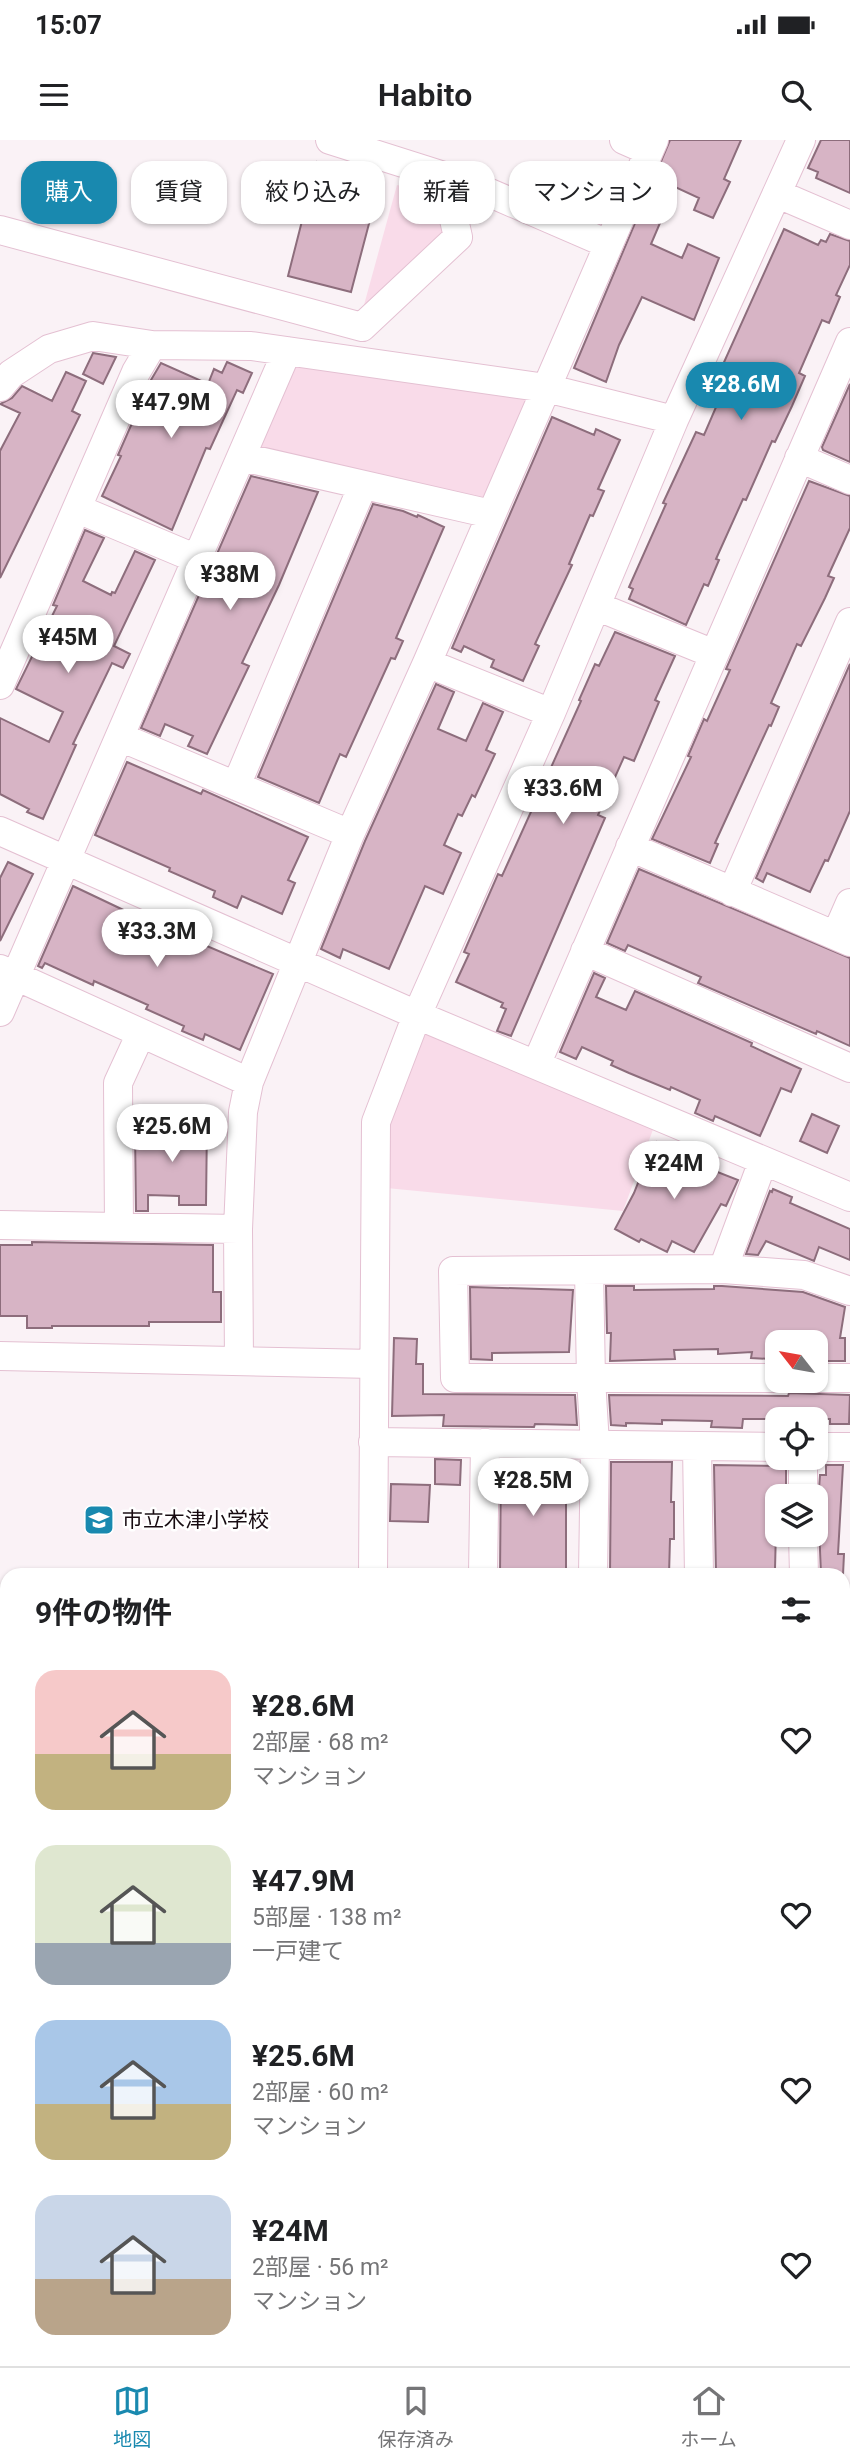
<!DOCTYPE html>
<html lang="ja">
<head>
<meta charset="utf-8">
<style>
  body { margin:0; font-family:Roboto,"Noto Sans JP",sans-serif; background:#f2f2f2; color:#202124; height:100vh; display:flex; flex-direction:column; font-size:26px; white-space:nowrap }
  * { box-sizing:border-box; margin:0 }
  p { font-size:23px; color:#757577 }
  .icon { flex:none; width:38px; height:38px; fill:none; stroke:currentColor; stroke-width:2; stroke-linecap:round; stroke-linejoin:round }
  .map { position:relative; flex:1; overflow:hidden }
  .drawer { position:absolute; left:0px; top:1428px; width:850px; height:798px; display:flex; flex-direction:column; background:#fff; border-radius:21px 21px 0 0; box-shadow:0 2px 5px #0004 }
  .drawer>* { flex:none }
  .banner { position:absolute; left:21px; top:21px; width:808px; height:63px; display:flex; gap:14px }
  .needle { width:46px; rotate:301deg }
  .tools { position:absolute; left:765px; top:1190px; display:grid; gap:14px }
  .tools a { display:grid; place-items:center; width:63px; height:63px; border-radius:14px; background:#fff; box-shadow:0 2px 5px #0004; font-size:35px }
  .price { position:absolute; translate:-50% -60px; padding:0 16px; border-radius:24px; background:#fff; color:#222; font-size:23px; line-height:46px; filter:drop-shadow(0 2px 4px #0008) }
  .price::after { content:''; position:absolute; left:50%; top:42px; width:21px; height:16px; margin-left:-10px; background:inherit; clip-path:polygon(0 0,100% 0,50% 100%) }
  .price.selected { background:#1989af; color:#fff }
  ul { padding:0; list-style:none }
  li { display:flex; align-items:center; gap:21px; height:175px; padding:0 35px }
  li span { display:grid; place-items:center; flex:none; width:196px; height:140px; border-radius:21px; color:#555 }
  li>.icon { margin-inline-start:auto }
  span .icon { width:84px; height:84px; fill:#fffc; stroke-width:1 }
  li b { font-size:30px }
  h2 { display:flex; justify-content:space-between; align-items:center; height:84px; padding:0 35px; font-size:30px }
  .pill { padding:0 24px; border-radius:21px; background:#fff; box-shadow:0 2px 5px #0004; font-size:24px; line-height:63px }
  .pill.selected { background:#1989af; color:#fff }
  .status { display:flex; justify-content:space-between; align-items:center; height:49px; padding:0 35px; background:#fff; direction:ltr }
  .status svg { height:19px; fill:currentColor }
  header { display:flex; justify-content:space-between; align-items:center; height:91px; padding:0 35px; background:#fff; font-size:32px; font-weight:600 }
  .tabs { display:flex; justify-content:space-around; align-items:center; height:98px; border-top:2px solid #e0e0e0; background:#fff; font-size:19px; color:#757577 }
  .tabs a { display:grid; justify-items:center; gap:4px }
  .tabs .selected { color:#1989af }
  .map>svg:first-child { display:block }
  .green { fill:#f9dbe9 }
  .building { fill:#d7b4c5; stroke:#8d6d7c; stroke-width:2 }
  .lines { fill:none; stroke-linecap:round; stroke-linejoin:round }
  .minor-casing { stroke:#e4c0d2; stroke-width:30 }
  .minor { stroke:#fff; stroke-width:28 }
  .labels { text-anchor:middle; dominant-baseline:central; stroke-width:5; stroke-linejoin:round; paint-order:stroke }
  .poi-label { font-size:21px; fill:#170b11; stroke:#fff; text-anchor:start }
</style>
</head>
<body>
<div class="status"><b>15:07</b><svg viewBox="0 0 49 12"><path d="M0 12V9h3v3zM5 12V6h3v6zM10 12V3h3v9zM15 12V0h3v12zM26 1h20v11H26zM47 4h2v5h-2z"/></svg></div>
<header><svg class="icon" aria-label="menu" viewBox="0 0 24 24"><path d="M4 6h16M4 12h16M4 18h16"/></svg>Habito<svg class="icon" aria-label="search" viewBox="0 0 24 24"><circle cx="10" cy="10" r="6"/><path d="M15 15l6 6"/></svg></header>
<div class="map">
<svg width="850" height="2226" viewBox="0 0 850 2226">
  <rect width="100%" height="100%" fill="#faf2f6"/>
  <!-- green -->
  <path class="green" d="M 397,45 L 432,54 L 445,93 L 371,166 L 364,165 Z
    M 287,211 L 546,248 L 491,374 L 242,317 Z
    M 417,875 L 658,976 L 623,1071 L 376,1047 L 376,982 Z"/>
  <!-- building -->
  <path class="building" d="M 670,0 L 741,0 L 724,39 L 730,42 L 713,78 L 694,70 L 699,58 L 671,45 L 655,81 L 660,83 L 651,104 L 682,118 L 688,104 L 719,118 L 694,180 L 642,157 L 619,205 L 606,242 L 574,228 Z
    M 821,0 L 850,0 L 850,53 L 816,38 L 818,32 L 808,28 Z
    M 317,22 L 381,38 L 351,152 L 288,136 Z
    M 784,89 L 818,105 L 821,100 L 826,102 L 830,94 L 850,101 L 850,125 L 836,155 L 840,157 L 829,183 L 822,180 L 799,233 L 805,236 L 792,266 L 775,302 L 772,301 L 746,360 L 743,359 L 716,419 L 719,420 L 708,446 L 704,444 L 686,485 L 629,459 L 633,449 L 629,447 L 666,364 L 663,363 L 696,292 L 704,295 L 726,244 L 716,240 Z
    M 93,213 L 116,217 L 103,244 L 83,234 Z
    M 227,222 L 252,233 L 243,253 L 237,250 L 210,309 L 206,308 L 172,390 L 102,356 L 121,316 L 118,315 L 151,240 L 161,223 L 208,244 L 214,229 L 222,233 Z
    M 66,232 L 86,241 L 72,271 L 80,275 L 0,438 L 0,311 L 20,273 L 0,264 L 12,258 L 22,246 L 52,261 Z
    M 850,244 L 850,322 L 823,310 L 822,307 Z
    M 552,277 L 594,295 L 596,289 L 620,300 L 598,349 L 604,351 L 593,376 L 590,375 L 569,424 L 572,425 L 535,504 L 539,506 L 523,541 L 491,527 L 494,520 L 464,506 L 461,512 L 452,508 Z
    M 251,336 L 318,352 L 279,445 L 242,523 L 249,526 L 207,614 L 188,606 L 193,596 L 165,584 L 160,596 L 141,588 Z
    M 809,341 L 850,356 L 850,388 L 828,436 L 834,438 L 825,458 L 801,506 L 797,504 L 771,563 L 779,567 L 771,586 L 769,585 L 715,703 L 718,704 L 710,723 L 652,699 L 691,617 L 688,616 L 704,579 L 707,581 L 730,530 L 726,529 Z
    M 373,364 L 403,371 L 417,377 L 418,375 L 444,387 L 396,498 L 403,501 L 395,519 L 391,518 L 346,617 L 340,614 L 319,663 L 258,637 Z
    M 85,390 L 104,398 L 83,441 L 111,455 L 112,452 L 115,453 L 135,411 L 155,420 L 114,506 L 130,514 L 123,528 L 112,523 L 73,604 L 76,605 L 43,679 L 27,672 L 29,669 L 0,654 L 0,578 L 49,602 L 63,572 L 16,549 L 57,466 L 53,465 Z
    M 615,492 L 675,516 L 655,560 L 659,562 L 634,621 L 624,617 L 598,675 L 605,678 L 511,896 L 497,891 L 506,869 L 501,867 L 503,863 L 456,842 L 469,814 L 464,812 L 498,734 L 502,736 L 581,561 L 579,560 L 595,524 L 599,526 Z
    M 850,524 L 850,671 L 828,721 L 825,720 L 810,752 L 767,733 L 763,742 L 756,738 Z
    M 436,544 L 454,552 L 438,589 L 466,601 L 483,563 L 503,572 L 486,610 L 495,614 L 475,657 L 472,655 L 462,676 L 458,674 L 444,705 L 461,713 L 443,754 L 425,746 L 389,829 L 343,809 L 340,818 L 321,809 L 365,701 Z
    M 127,622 L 201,654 L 203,650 L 308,697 L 288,740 L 295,743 L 282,774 L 242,756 L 237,768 L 213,757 L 215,751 L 169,731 L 170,728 L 95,695 Z
    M 8,722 L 33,734 L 0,801 L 0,738 Z
    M 639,729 L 850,818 L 850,906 L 817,891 L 816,894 L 698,843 L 701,837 L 628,805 L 625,811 L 607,803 Z
    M 73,746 L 174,794 L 176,788 L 194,797 L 203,802 L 202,804 L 273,834 L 240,910 L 205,894 L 203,900 L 182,891 L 184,886 L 146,869 L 148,865 L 94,841 L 93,845 L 45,823 L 42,828 L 38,826 Z
    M 594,833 L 605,838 L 596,857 L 626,870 L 635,851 L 752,903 L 751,906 L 801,929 L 791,952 L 781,948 L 760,996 L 715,976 L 713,981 L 695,973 L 700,960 L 671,947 L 670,950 L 629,933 L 611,925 L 613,921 L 582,907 L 576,919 L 560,912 Z
    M 812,974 L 839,986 L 827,1013 L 800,1001 Z
    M 171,982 L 207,982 L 206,1065 L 179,1065 L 179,1056 L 148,1055 L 148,1071 L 136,1071 L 135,992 L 171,992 Z
    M 657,1002 L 672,1008 L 669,1013 L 738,1040 L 726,1066 L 721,1064 L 694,1112 L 672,1101 L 667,1112 L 641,1099 L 639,1102 L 615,1089 L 634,1053 L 651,1010 L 654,1011 Z
    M 773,1049 L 792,1057 L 790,1063 L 850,1089 L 850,1120 L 819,1107 L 814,1121 L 766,1101 L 758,1115 L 746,1114 L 770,1051 L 772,1052 Z
    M 32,1102 L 213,1105 L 213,1152 L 221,1152 L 221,1182 L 149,1182 L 149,1186 L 52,1186 L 52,1188 L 27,1188 L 27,1176 L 0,1176 L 0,1105 L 32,1105 Z
    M 606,1146 L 634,1146 L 634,1150 L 714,1149 L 714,1146 L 722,1146 L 803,1152 L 845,1167 L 840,1198 L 845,1198 L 845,1221 L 825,1221 L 825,1202 L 772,1202 L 771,1219 L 751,1218 L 752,1212 L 718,1214 L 718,1209 L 674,1210 L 675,1219 L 610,1221 L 611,1193 L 607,1193 Z
    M 470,1147 L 573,1150 L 569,1212 L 492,1213 L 492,1220 L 471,1219 Z
    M 394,1198 L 417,1199 L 416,1224 L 423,1224 L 423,1254 L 575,1255 L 577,1285 L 535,1284 L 534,1287 L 443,1286 L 444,1275 L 392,1276 Z
    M 789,1253 L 850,1255 L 849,1284 L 830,1284 L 830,1279 L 743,1279 L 742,1288 L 711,1287 L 712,1281 L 662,1280 L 662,1284 L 626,1283 L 626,1286 L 611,1285 L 609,1255 L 788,1256 Z
    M 435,1319 L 461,1320 L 460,1345 L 435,1344 Z
    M 501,1320 L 566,1321 L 566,1435 L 500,1435 Z
    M 611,1322 L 672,1322 L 671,1362 L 674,1362 L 674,1399 L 670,1399 L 669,1435 L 610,1435 Z
    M 714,1325 L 786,1326 L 786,1351 L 777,1351 L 775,1429 L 736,1429 L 736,1434 L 716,1434 Z
    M 826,1325 L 843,1325 L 838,1414 L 844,1414 L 843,1435 L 821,1434 L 818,1363 L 820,1335 L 826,1335 Z
    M 391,1344 L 430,1345 L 428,1382 L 390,1381 Z"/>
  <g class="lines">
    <!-- minor casing -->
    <g class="minor-casing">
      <path id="minor" d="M 330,0 L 444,36 L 490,53 L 608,104
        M 624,0 L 649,11
        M 778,54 L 850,85
        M 0,90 L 362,187 L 458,97 L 444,36
        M 0,247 L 11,234 L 49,209 L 93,196 L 152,205
        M 242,317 L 491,374
        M 799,318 L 850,340
        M 78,369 L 197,419
        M 596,466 L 714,514
        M 427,523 L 551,573
        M 0,545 L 136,232 L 152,205 L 251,206 L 546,248 L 674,280
        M 120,597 L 350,694
        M 236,646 L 363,345
        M 0,691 L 417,875 L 850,1057
        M 630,707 L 850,802
        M 732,752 L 850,482
        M 836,795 L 850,763
        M 585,811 L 850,928
        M 0,829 L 249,942
        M 0,872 L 287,211
        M 536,925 L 850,202
        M 0,1085 L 238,1089
        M 119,1087 L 118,943 L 141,893
        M 723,1129 L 763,1021
        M 589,1130 L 591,1239 L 595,1304 L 593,1435
        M 0,1216 L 374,1224
        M 239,1221 L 238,1089 L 243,972 L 249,942 L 350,694 L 427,523 L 654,0
        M 777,1238 L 455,1238 L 453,1131 L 723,1129 L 804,1135 L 850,1151
        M 816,1238 L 850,1238
        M 373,1302 L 777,1307
        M 697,1306 L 699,1435
        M 816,1307 L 850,1307
        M 803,1318 L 803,1356
        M 803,1395 L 804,1435
        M 373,1435 L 376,982 L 417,875 L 551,573 L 674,280 L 801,0
        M 483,1435 L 485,1303
        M 844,1591 L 850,1591
        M 0,1740 L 7,1740
        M 0,1852 L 7,1852
        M 0,1956 L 7,1957
        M 0,2063 L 7,2063
        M 0,2170 L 7,2170
        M 371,2226 L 371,2219
        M 614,2226 L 614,2219
        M 846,2226 L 850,1752"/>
    </g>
    <!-- minor -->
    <use href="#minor" class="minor"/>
  </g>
  <!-- icons -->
  <defs>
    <g id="school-square" transform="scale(1.575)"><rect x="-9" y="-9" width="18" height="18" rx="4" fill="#1989af" stroke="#fff"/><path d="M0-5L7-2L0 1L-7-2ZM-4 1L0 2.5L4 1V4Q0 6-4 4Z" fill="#fff"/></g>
  </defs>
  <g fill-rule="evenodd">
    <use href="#school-square" x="99" y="1380"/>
  </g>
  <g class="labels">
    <!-- poi labels -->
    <g class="poi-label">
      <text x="122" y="1380">市立木津小学校</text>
    </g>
  </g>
</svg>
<div class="tools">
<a><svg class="needle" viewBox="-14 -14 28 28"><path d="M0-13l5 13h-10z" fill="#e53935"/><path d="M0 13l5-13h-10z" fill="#757577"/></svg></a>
<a><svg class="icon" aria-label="locate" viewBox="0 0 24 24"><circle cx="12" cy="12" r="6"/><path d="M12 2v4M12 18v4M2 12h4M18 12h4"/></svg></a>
<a><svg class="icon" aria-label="layers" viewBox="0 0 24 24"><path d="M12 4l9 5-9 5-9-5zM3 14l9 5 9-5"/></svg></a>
</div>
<b class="price selected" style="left:741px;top:282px">¥28.6M</b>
<b class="price" style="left:171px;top:300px">¥47.9M</b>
<b class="price" style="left:230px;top:472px">¥38M</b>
<b class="price" style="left:68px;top:535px">¥45M</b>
<b class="price" style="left:563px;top:686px">¥33.6M</b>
<b class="price" style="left:157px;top:829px">¥33.3M</b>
<b class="price" style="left:172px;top:1024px">¥25.6M</b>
<b class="price" style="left:674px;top:1061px">¥24M</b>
<b class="price" style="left:533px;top:1378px">¥28.5M</b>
<div class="banner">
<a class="pill selected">購入</a>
<a class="pill">賃貸</a>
<a class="pill">絞り込み</a>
<a class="pill">新着</a>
<a class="pill">マンション</a>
</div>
<section class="drawer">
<h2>9件の物件<svg class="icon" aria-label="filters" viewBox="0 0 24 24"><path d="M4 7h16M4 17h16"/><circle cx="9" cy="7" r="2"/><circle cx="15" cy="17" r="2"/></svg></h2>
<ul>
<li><span style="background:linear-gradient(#f6c9c9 60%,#c2b280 0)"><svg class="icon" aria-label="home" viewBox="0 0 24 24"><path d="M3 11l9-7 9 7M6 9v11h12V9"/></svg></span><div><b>¥28.6M</b><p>2部屋 · 68 m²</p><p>マンション</p></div><svg class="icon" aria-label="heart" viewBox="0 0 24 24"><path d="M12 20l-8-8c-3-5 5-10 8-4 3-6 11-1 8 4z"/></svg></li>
<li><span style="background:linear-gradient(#dfe7d0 70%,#9aa5b1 0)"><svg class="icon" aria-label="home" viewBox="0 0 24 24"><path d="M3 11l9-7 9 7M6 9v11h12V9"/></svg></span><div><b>¥47.9M</b><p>5部屋 · 138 m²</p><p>一戸建て</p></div><svg class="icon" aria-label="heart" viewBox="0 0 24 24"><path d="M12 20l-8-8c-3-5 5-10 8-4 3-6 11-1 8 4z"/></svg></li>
<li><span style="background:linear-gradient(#a9c7e8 60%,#c2b280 0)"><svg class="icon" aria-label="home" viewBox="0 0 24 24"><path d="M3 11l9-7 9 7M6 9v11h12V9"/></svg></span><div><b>¥25.6M</b><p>2部屋 · 60 m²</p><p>マンション</p></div><svg class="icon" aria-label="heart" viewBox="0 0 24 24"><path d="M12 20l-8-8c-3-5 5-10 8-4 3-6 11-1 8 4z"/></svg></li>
<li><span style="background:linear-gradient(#c9d6e8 60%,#b9a48a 0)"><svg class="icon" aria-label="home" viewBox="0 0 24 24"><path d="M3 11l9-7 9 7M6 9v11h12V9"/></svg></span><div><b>¥24M</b><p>2部屋 · 56 m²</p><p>マンション</p></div><svg class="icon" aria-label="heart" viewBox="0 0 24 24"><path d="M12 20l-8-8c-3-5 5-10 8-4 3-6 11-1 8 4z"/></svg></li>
</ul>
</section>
</div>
<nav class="tabs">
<a class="selected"><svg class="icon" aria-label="map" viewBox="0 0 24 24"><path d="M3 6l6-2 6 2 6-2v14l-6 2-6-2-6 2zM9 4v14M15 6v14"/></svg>地図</a>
<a><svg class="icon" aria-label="saved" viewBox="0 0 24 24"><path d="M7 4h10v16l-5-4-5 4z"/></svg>保存済み</a>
<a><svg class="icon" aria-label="home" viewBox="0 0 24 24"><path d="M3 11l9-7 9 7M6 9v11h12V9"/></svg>ホーム</a>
</nav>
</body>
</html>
